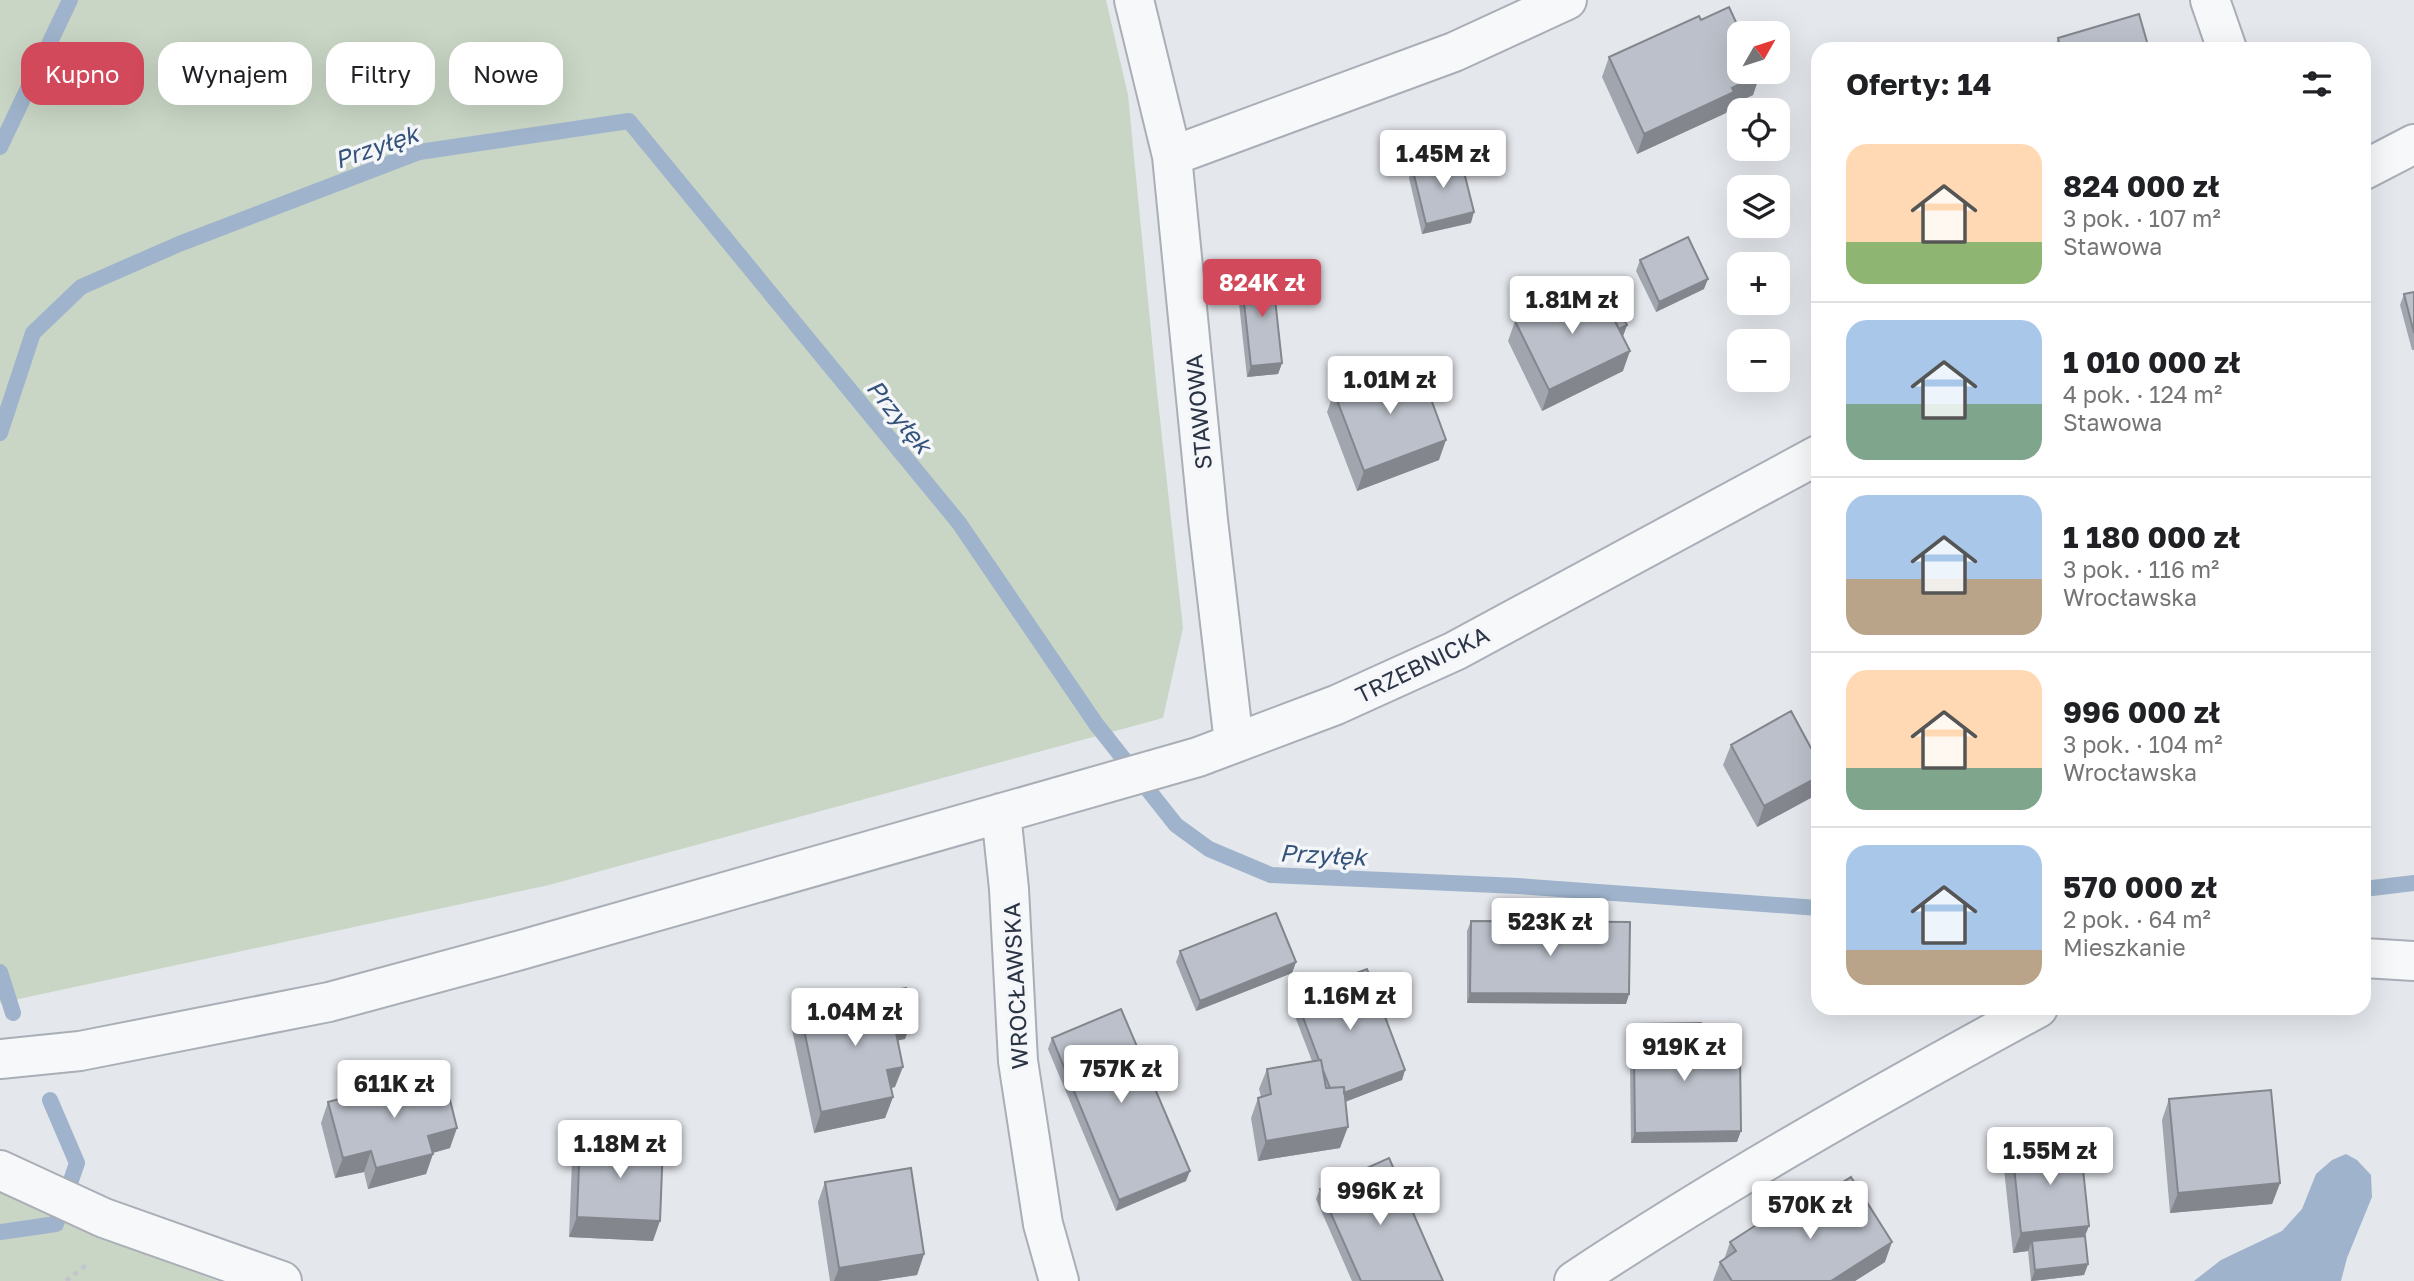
<!DOCTYPE html>
<html lang="pl">
<head>
<meta charset="utf-8">
<style>
  body { margin:0; font-family:"Golos Text",sans-serif; background:#f2f2f2; color:#202124; height:100vh; display:flex; flex-direction:column; font-size:26px; white-space:nowrap }
  * { box-sizing:border-box; margin:0 }
  p { font-size:23px; color:#757577 }
  .icon { flex:none; width:38px; height:38px; fill:none; stroke:currentColor; stroke-width:2; stroke-linecap:round; stroke-linejoin:round }
  .map { position:relative; flex:1; overflow:hidden }
  .drawer { position:absolute; left:1811px; top:42px; width:560px; height:973px; display:flex; flex-direction:column; background:#fff; border-radius:21px; box-shadow:0 7px 28px #0002 }
  .drawer>* { flex:none }
  .hud { position:absolute; left:21px; top:42px; width:665px; height:63px; display:flex; gap:14px }
  .needle { width:46px; rotate:51deg }
  .fabs { position:absolute; left:1727px; top:21px; display:grid; gap:14px }
  .fabs a { display:grid; place-items:center; width:63px; height:63px; border-radius:14px; background:#fff; box-shadow:0 7px 28px #0002; font-size:35px }
  .price { position:absolute; translate:-50% -60px; padding:0 16px; border-radius:7px; background:#fff; color:#222; font-size:23px; line-height:46px; filter:drop-shadow(0 2px 4px #0008) }
  .price::after { content:''; position:absolute; left:50%; top:42px; width:21px; height:16px; margin-left:-10px; background:inherit; clip-path:polygon(0 0,100% 0,50% 100%) }
  .price.on { background:#d1495b; color:#fff }
  ul { padding:0; list-style:none }
  li { display:flex; align-items:center; gap:21px; height:175px; padding:0 35px }
  li+li { border-top:2px solid #e0e0e0 }
  li span { display:grid; place-items:center; flex:none; width:196px; height:140px; border-radius:21px; color:#555 }
  li>.icon { margin-inline-start:auto }
  span .icon { width:84px; height:84px; fill:#fffc; stroke-width:1 }
  li b { font-size:30px }
  h2 { display:flex; justify-content:space-between; align-items:center; height:84px; padding:0 35px; font-size:30px }
  .pill { padding:0 24px; border-radius:21px; background:#fff; box-shadow:0 7px 28px #0002; font-size:24px; line-height:63px }
  .pill.on { background:#d1495b; color:#fff }
  .map>svg:first-child { display:block }
  .green { fill:#c9d6c5 }
  .water { fill:#9fb4cc }
  .lines { fill:none; stroke-linecap:round; stroke-linejoin:round }
  .stream { stroke:#9fb4cc; stroke-width:16 }
  .minor-casing { stroke:#a9aeb7; stroke-width:42 }
  .path { stroke:#c2c5cb; stroke-width:4.5; stroke-dasharray:5 5; stroke-linecap:butt }
  .minor { stroke:#f7f8fa; stroke-width:38 }
  .wall { fill:#a1a5ae }
  .shaded-wall { fill:#83868d }
  .building { fill:#bbc0ca; stroke:#83868d; stroke-width:2 }
  .labels { text-anchor:middle; dominant-baseline:central; stroke-width:7; stroke-linejoin:round; paint-order:stroke }
  .street-label { font-size:23px; fill:#2b3445; stroke:#f4f6f9 }
  .water-label { font-size:24px; font-style:italic; fill:#34527a; stroke:#f4f6f9 }
</style>
</head>
<body>
<div class="map">
<svg width="2414" height="1281" viewBox="0 0 2414 1281">
  <rect width="100%" height="100%" fill="#e4e7ec"/>
  <!-- green -->
  <path class="green" d="M 0,0 L 1106,0 L 1128,95 L 1157,392 L 1183,628 L 1163,718 L 549,885 L 0,1003 Z
    M 0,1186 L 96,1236 L 218,1281 L 0,1281 Z"/>
  <!-- water -->
  <path class="water" d="M 2346,1154 L 2357,1160 L 2371,1175 L 2372,1197 L 2347,1258 L 2341,1281 L 2194,1281 L 2221,1260 L 2282,1231 L 2302,1209 L 2316,1174 L 2332,1160 Z"/>
  <g class="lines">
    <!-- stream -->
    <path class="stream" d="M 0,147 L 70,0
      M 0,433 L 33,333 L 81,287 L 179,244 L 419,152 L 629,121 L 959,523 L 1096,724 L 1176,825 L 1209,849 L 1271,875 L 1518,886 L 1818,908
      M 2364,889 L 2414,883
      M 0,972 L 13,1013
      M 0,1232 L 56,1224 L 77,1163 L 50,1100"/>
    <!-- minor casing -->
    <g class="minor-casing">
      <path id="minor" d="M 1134,0 L 1172,156 L 1208,520 L 1234,743
        M 2210,0 L 2227,49
        M 1172,156 L 1454,52 L 1567,0
        M 2364,170 L 2414,144
        M 1001,813 L 1009,889 L 1018,1061 L 1043,1224 L 1059,1281
        M 2364,958 L 2414,961
        M 0,1059 L 80,1051 L 329,1002 L 521,950 L 1198,757 L 1336,705 L 1455,651 L 1818,455
        M 0,1170 L 104,1218 L 282,1281
        M 1574,1281 C 1723,1182 1880,1094 2038,1008"/>
    </g>
    <!-- path -->
    <path class="path" d="M 66,1281 L 86,1265"/>
    <!-- minor -->
    <use href="#minor" class="minor"/>
  </g>
  <!-- wall -->
  <path class="wall" d="M 1701,20 L 1760,74 L 1753,95 L 1729,106 L 1726,113 L 1637,154 L 1602,77 L 1609,57 Z
    M 2058,38 L 2149,49 L 2054,49 Z
    M 1412,167 L 1471,223 L 1422,234 L 1409,178 Z
    M 1640,260 L 1704,289 L 1656,312 L 1636,271 Z
    M 1241,275 L 1282,363 L 1278,374 L 1247,377 L 1237,285 Z
    M 2414,292 L 2414,350 L 2412,350 L 2400,305 L 2404,294 Z
    M 1604,299 L 1627,325 L 1623,336 L 1623,371 L 1542,411 L 1508,341 L 1515,321 Z
    M 1334,392 L 1439,460 L 1357,491 L 1327,412 Z
    M 1731,745 L 1818,761 L 1818,794 L 1757,827 L 1723,765 Z
    M 1471,921 L 1629,994 L 1626,1004 L 1467,1003 L 1467,931 Z
    M 1180,951 L 1296,962 L 1292,973 L 1196,1011 L 1176,962 Z
    M 1295,996 L 1405,1070 L 1402,1080 L 1345,1102 L 1340,1148 L 1258,1161 L 1251,1118 L 1258,1098 L 1261,1097 L 1259,1089 L 1267,1069 L 1312,1061 L 1291,1006 Z
    M 800,1010 L 905,1039 L 897,1040 L 895,1087 L 891,1088 L 893,1097 L 885,1118 L 814,1133 L 792,1030 Z
    M 1639,1024 L 1701,1054 L 1737,1142 L 1631,1143 L 1630,1065 L 1634,1054 L 1635,1055 L 1635,1034 Z
    M 1052,1038 L 1186,1181 L 1116,1211 L 1048,1049 Z
    M 2169,1099 L 2280,1183 L 2272,1204 L 2170,1213 L 2162,1120 Z
    M 328,1102 L 450,1148 L 433,1153 L 426,1174 L 368,1189 L 364,1172 L 335,1178 L 321,1123 Z
    M 580,1140 L 653,1241 L 569,1237 L 572,1161 Z
    M 2012,1148 L 2085,1236 L 2088,1264 L 2084,1275 L 2031,1281 L 2028,1251 L 2013,1253 L 2004,1169 Z
    M 825,1182 L 924,1254 L 917,1275 L 877,1281 L 830,1281 L 818,1202 Z
    M 1320,1189 L 1443,1281 L 1352,1281 L 1316,1199 Z
    M 1787,1218 L 1885,1262 L 1855,1281 L 1713,1281 L 1720,1262 L 1724,1260 L 1730,1242 Z"/>
  <!-- shaded-wall -->
  <path class="shaded-wall" d="M 1760,74 L 1753,95 L 1729,106 L 1726,113 L 1637,154 L 1644,134 L 1732,88 Z
    M 1474,212 L 1471,223 L 1422,234 L 1426,224 Z
    M 1708,279 L 1704,289 L 1656,312 L 1659,302 Z
    M 1627,325 L 1623,336 L 1612,333 Z
    M 1630,351 L 1623,371 L 1542,411 L 1549,390 Z
    M 1282,363 L 1278,374 L 1247,377 L 1251,366 Z
    M 1446,440 L 1439,460 L 1357,491 L 1364,471 Z
    M 1818,777 L 1818,794 L 1757,827 L 1764,806 Z
    M 1296,962 L 1292,973 L 1196,1011 L 1200,1001 Z
    M 1470,993 L 1629,994 L 1626,1004 L 1467,1003 Z
    M 913,1018 L 905,1039 L 886,1043 L 894,1023 Z
    M 903,1067 L 895,1087 L 880,1090 L 887,1070 Z
    M 1405,1070 L 1402,1080 L 1329,1108 L 1333,1097 Z
    M 893,1097 L 885,1118 L 814,1133 L 821,1112 Z
    M 1348,1127 L 1340,1148 L 1258,1161 L 1266,1141 Z
    M 457,1128 L 450,1148 L 421,1156 L 428,1136 Z
    M 1741,1131 L 1737,1142 L 1631,1143 L 1635,1133 Z
    M 371,1151 L 364,1172 L 335,1178 L 343,1158 Z
    M 433,1154 L 426,1174 L 368,1189 L 376,1168 Z
    M 1190,1171 L 1186,1181 L 1116,1211 L 1119,1200 Z
    M 2280,1183 L 2272,1204 L 2170,1213 L 2178,1193 Z
    M 577,1217 L 660,1221 L 653,1241 L 569,1237 Z
    M 2089,1226 L 2081,1246 L 2032,1241 L 2028,1251 L 2013,1253 L 2021,1233 Z
    M 1892,1242 L 1885,1262 L 1855,1281 L 1831,1281 Z
    M 924,1254 L 917,1275 L 877,1281 L 834,1281 L 839,1268 Z
    M 2088,1264 L 2084,1275 L 2031,1281 L 2035,1270 Z"/>
  <!-- building -->
  <path class="building" d="M 1729,7 L 1741,33 L 1740,33 L 1740,72 L 1759,72 L 1760,74 L 1732,88 L 1734,92 L 1644,134 L 1609,57 L 1699,16 L 1701,20 Z
    M 2139,14 L 2149,49 L 2061,49 L 2058,38 Z
    M 1460,156 L 1474,212 L 1426,224 L 1412,167 Z
    M 1688,237 L 1708,279 L 1659,302 L 1640,260 Z
    M 1272,271 L 1282,363 L 1251,366 L 1241,275 Z
    M 1595,282 L 1630,351 L 1549,390 L 1515,321 Z
    M 2414,292 L 2414,333 L 2404,294 Z
    M 1611,295 L 1627,325 L 1619,329 L 1604,299 Z
    M 1417,361 L 1446,440 L 1364,471 L 1334,392 Z
    M 1791,711 L 1818,761 L 1818,777 L 1764,806 L 1731,745 Z
    M 1276,913 L 1296,962 L 1200,1001 L 1180,951 Z
    M 1471,921 L 1630,922 L 1629,994 L 1470,993 Z
    M 1367,969 L 1405,1070 L 1344,1093 L 1344,1087 L 1330,1088 L 1323,1070 L 1321,1060 L 1319,1060 L 1295,996 Z
    M 906,988 L 913,1018 L 894,1023 L 903,1067 L 887,1070 L 893,1097 L 821,1112 L 800,1010 Z
    M 1121,1009 L 1190,1171 L 1119,1200 L 1052,1038 Z
    M 1701,1023 L 1701,1054 L 1740,1053 L 1741,1131 L 1635,1133 L 1634,1054 L 1639,1055 L 1639,1024 Z
    M 1321,1060 L 1326,1088 L 1344,1087 L 1348,1127 L 1266,1141 L 1258,1098 L 1271,1094 L 1267,1069 Z
    M 443,1072 L 457,1128 L 428,1136 L 433,1154 L 376,1168 L 371,1151 L 343,1158 L 328,1102 Z
    M 2271,1090 L 2280,1183 L 2178,1193 L 2169,1099 Z
    M 580,1140 L 663,1144 L 660,1221 L 577,1217 Z
    M 2080,1141 L 2089,1226 L 2021,1233 L 2012,1148 Z
    M 1389,1158 L 1443,1281 L 1361,1281 L 1320,1189 Z
    M 911,1168 L 924,1254 L 839,1268 L 825,1182 Z
    M 1851,1177 L 1892,1242 L 1831,1281 L 1732,1281 L 1720,1262 L 1736,1251 L 1730,1242 L 1781,1209 L 1787,1218 Z
    M 2085,1236 L 2088,1264 L 2035,1270 L 2032,1241 Z"/>
  <g class="labels">
    <!-- street labels -->
    <g class="street-label">
      <text transform="translate(1198 412) rotate(-95)">STAWOWA</text>
      <text transform="translate(1422 664) rotate(-26)">TRZEBNICKA</text>
      <text transform="translate(1015 986) rotate(-93)">WROCŁAWSKA</text>
    </g>
    <!-- water labels -->
    <g class="water-label">
      <text transform="translate(376 146) rotate(-19)">Przyłęk</text>
      <text transform="translate(900 416) rotate(51)">Przyłęk</text>
      <text transform="translate(1323 854) rotate(3)">Przyłęk</text>
    </g>
  </g>
</svg>
<div class="fabs">
<a><svg class="needle" viewBox="-14 -14 28 28"><path d="M0-13l5 13h-10z" fill="#e53935"/><path d="M0 13l5-13h-10z" fill="#757577"/></svg></a>
<a><svg class="icon" aria-label="locate" viewBox="0 0 24 24"><circle cx="12" cy="12" r="6"/><path d="M12 2v4M12 18v4M2 12h4M18 12h4"/></svg></a>
<a><svg class="icon" aria-label="layers" viewBox="0 0 24 24"><path d="M12 4l9 5-9 5-9-5zM3 14l9 5 9-5"/></svg></a>
<a>+</a>
<a>−</a>
</div>
<b class="price" style="left:1443px;top:190px">1.45M zł</b>
<b class="price on" style="left:1262px;top:319px">824K zł</b>
<b class="price" style="left:1572px;top:336px">1.81M zł</b>
<b class="price" style="left:1390px;top:416px">1.01M zł</b>
<b class="price" style="left:1550px;top:958px">523K zł</b>
<b class="price" style="left:1350px;top:1032px">1.16M zł</b>
<b class="price" style="left:855px;top:1048px">1.04M zł</b>
<b class="price" style="left:1684px;top:1083px">919K zł</b>
<b class="price" style="left:1121px;top:1105px">757K zł</b>
<b class="price" style="left:394px;top:1120px">611K zł</b>
<b class="price" style="left:620px;top:1180px">1.18M zł</b>
<b class="price" style="left:2050px;top:1187px">1.55M zł</b>
<b class="price" style="left:1380px;top:1227px">996K zł</b>
<b class="price" style="left:1810px;top:1241px">570K zł</b>
<div class="hud">
<a class="pill on">Kupno</a>
<a class="pill">Wynajem</a>
<a class="pill">Filtry</a>
<a class="pill">Nowe</a>
</div>
<section class="drawer">
<h2>Oferty: 14<svg class="icon" aria-label="filters" viewBox="0 0 24 24"><path d="M4 7h16M4 17h16"/><circle cx="9" cy="7" r="2"/><circle cx="15" cy="17" r="2"/></svg></h2>
<ul>
<li><span style="background:linear-gradient(#ffd9b3 70%,#8fb573 0)"><svg class="icon" aria-label="home" viewBox="0 0 24 24"><path d="M3 11l9-7 9 7M6 9v11h12V9"/></svg></span><div><b>824 000 zł</b><p>3 pok. · 107 m²</p><p>Stawowa</p></div></li>
<li><span style="background:linear-gradient(#a9c7e8 60%,#7fa58c 0)"><svg class="icon" aria-label="home" viewBox="0 0 24 24"><path d="M3 11l9-7 9 7M6 9v11h12V9"/></svg></span><div><b>1 010 000 zł</b><p>4 pok. · 124 m²</p><p>Stawowa</p></div></li>
<li><span style="background:linear-gradient(#a9c7e8 60%,#b9a48a 0)"><svg class="icon" aria-label="home" viewBox="0 0 24 24"><path d="M3 11l9-7 9 7M6 9v11h12V9"/></svg></span><div><b>1 180 000 zł</b><p>3 pok. · 116 m²</p><p>Wrocławska</p></div></li>
<li><span style="background:linear-gradient(#ffd9b3 70%,#7fa58c 0)"><svg class="icon" aria-label="home" viewBox="0 0 24 24"><path d="M3 11l9-7 9 7M6 9v11h12V9"/></svg></span><div><b>996 000 zł</b><p>3 pok. · 104 m²</p><p>Wrocławska</p></div></li>
<li><span style="background:linear-gradient(#a9c7e8 75%,#b9a48a 0)"><svg class="icon" aria-label="home" viewBox="0 0 24 24"><path d="M3 11l9-7 9 7M6 9v11h12V9"/></svg></span><div><b>570 000 zł</b><p>2 pok. · 64 m²</p><p>Mieszkanie</p></div></li>
</ul>
</section>
</div>
</body>
</html>
